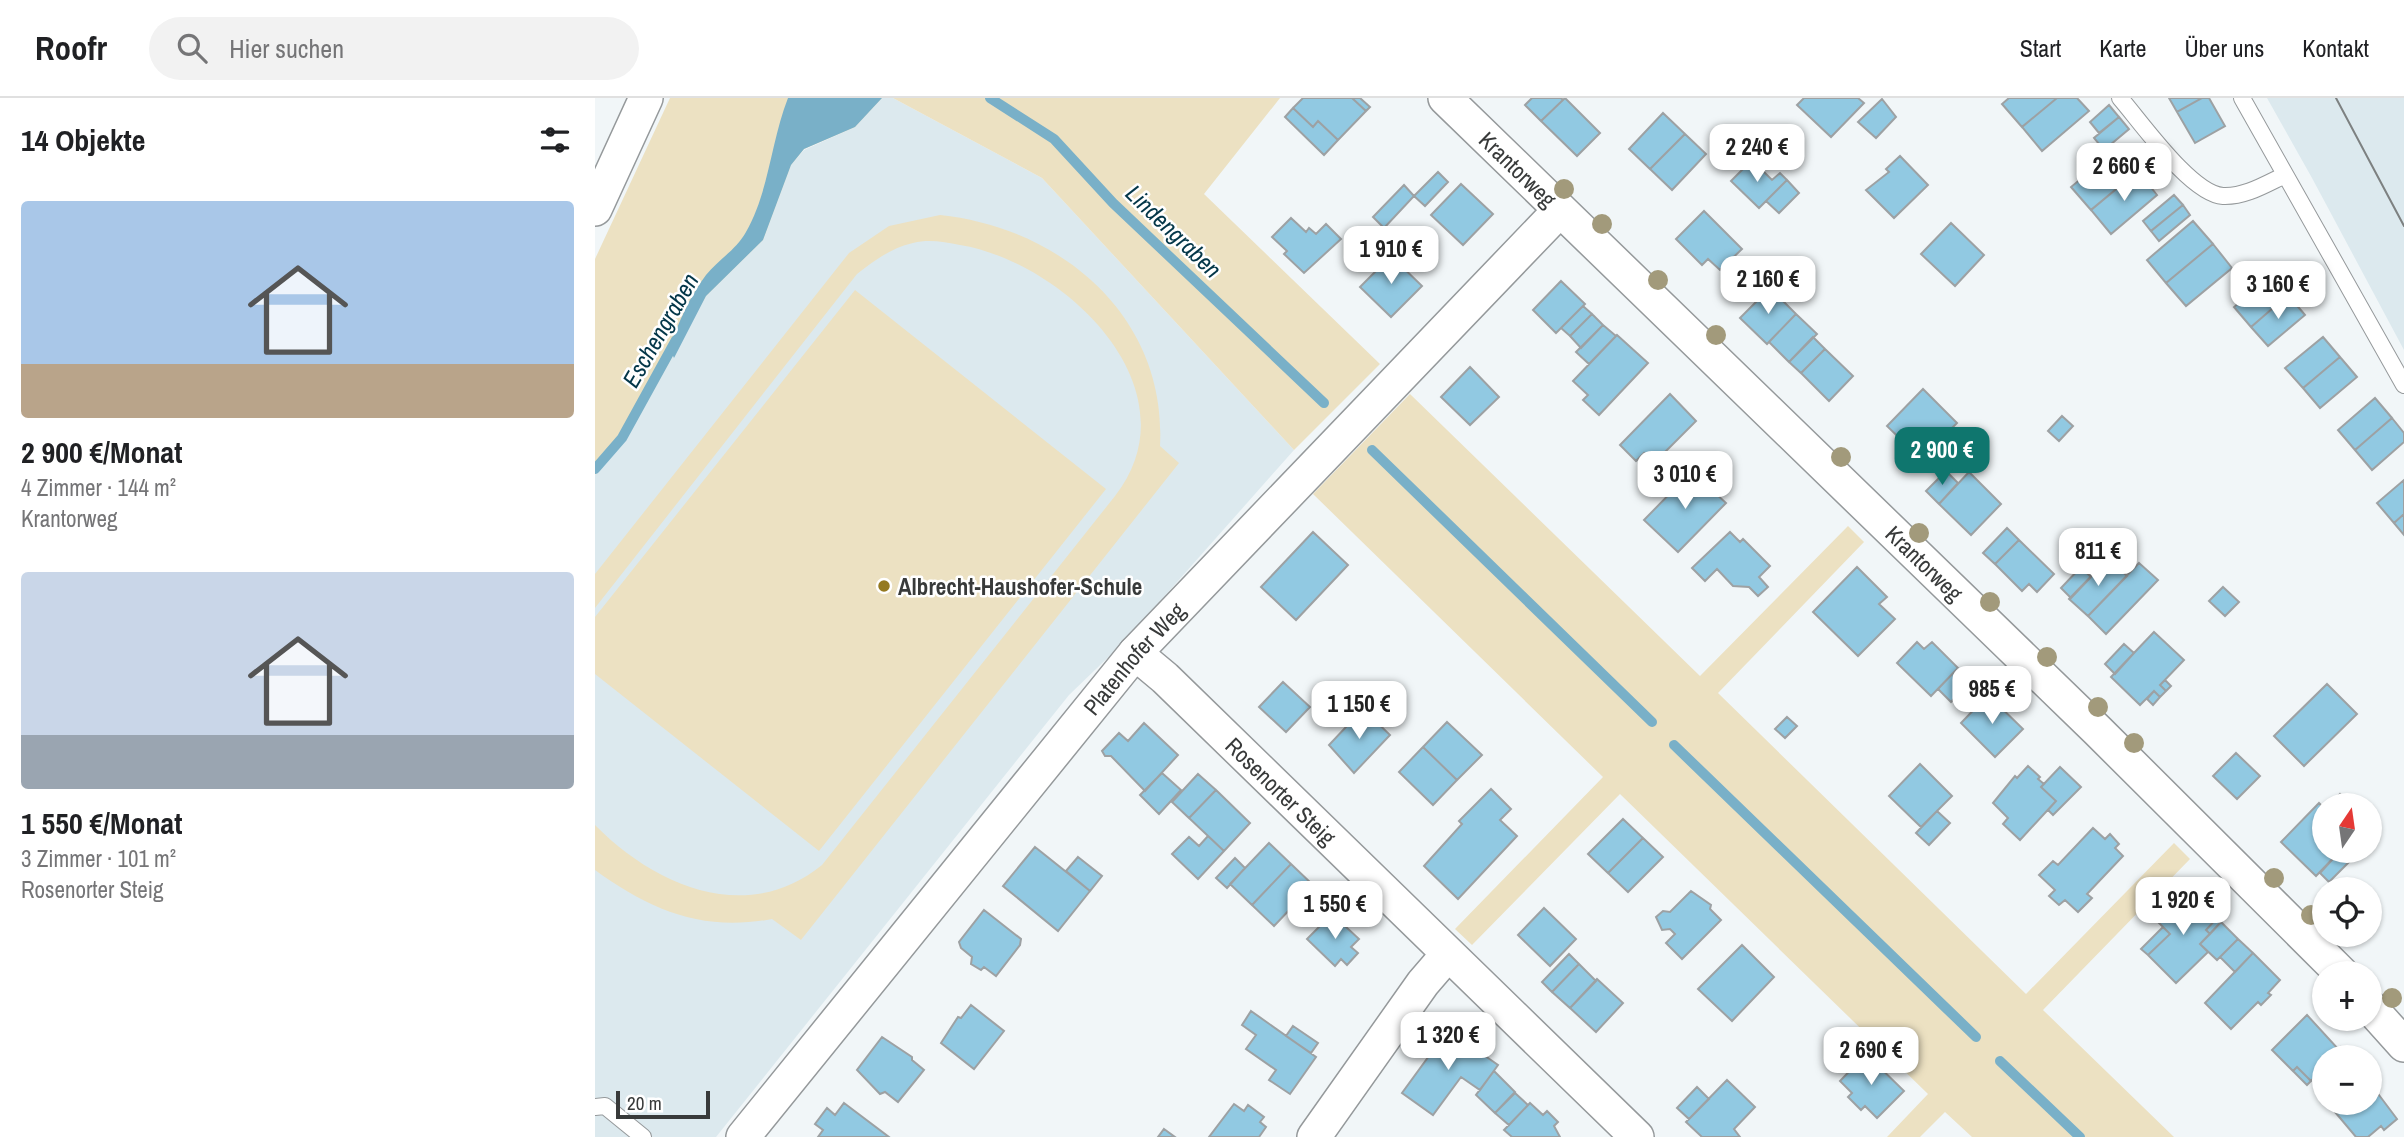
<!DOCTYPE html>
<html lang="de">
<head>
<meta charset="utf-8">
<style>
  body { margin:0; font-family:"Archivo Narrow",sans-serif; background:#f2f2f2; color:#202124; height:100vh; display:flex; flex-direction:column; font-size:26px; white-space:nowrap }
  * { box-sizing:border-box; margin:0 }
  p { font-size:23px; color:#757577 }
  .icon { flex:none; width:38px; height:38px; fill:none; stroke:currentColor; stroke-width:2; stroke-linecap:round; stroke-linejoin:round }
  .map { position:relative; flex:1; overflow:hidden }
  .side { display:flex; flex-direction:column; background:#fff; width:595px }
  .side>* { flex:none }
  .needle { width:46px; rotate:13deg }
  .tools { position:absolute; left:1717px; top:695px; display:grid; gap:14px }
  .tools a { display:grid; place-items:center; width:70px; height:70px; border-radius:50%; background:#fff; box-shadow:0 2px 5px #0004; font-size:35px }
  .scale { position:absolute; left:21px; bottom:18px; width:94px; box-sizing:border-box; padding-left:7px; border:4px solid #383a3a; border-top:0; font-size:19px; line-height:24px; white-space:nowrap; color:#383a3a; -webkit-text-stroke:5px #fff; paint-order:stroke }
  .price { position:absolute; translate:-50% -60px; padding:0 16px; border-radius:14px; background:#fff; color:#222; font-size:23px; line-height:46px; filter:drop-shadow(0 2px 4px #0008) }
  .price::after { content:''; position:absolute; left:50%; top:42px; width:21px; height:16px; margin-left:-10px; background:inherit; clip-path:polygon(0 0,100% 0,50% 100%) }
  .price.active { background:#0f766e; color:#fff }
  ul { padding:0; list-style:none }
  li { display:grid; align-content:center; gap:14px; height:371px; padding:0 21px }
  li span { display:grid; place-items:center; height:217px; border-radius:7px; color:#555 }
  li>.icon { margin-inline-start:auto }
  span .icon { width:126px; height:126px; fill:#fffc; stroke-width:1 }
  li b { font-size:30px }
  h2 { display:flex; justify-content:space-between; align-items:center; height:84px; padding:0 21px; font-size:30px }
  header { display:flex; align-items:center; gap:42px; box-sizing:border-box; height:98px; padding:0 35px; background:#fff; border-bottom:2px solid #e0e0e0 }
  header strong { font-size:33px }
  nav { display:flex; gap:38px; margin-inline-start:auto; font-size:24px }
  .search { width:490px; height:63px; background:#f2f2f2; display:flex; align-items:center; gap:18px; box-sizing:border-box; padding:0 24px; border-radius:38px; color:#757577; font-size:26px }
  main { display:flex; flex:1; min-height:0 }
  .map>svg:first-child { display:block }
  .built { fill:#dce9ee }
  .green { fill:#ece1c2 }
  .water { fill:#79b0c8 }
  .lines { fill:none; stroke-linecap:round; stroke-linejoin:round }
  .stream { stroke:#79b0c8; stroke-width:10 }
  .building { fill:#91c9e2; stroke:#9da1a3; stroke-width:2 }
  .service-casing { stroke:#95999b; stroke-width:18 }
  .minor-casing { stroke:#95999b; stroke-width:36 }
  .service { stroke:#fff; stroke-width:16 }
  .minor { stroke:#fff; stroke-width:33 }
  .tram { stroke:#7d8181; stroke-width:2 }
  .tree { fill:#a29a7b }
  .poi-dot { fill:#947920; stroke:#fff; stroke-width:2.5 }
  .labels { text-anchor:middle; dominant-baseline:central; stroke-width:5; stroke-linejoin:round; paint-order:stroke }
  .street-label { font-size:23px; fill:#383a3a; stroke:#fff }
  .poi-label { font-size:23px; font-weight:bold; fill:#383a3a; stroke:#fff; text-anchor:start }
  .water-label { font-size:24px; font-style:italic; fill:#033648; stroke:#fff }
</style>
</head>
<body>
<header>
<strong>Roofr</strong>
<div class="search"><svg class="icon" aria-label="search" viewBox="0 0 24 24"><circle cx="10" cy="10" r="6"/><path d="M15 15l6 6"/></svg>Hier suchen</div>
<nav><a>Start</a><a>Karte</a><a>Über uns</a><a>Kontakt</a></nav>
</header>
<main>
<section class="side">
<h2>14 Objekte<svg class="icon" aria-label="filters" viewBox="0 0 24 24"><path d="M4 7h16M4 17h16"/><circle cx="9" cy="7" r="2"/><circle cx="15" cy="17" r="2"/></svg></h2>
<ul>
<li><span style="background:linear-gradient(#a9c7e8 75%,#b9a48a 0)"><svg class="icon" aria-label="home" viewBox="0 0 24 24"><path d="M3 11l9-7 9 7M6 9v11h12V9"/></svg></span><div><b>2 900 €/Monat</b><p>4 Zimmer · 144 m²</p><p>Krantorweg</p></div></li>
<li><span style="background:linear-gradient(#c9d6e8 75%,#9aa5b1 0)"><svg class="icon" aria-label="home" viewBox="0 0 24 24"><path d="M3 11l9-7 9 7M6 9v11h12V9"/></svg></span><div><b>1 550 €/Monat</b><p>3 Zimmer · 101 m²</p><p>Rosenorter Steig</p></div></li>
</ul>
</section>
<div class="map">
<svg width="1809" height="1039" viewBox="0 0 1809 1039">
  <rect width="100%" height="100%" fill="#f1f6f8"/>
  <!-- built -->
  <path class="built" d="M 287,0 L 298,0 L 447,80 L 699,352 L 528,545 L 474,597 L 121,1039 L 0,1039 L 0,377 L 41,324 L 111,198 L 168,142 L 196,67 L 209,52 L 260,29 Z
    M 1672,0 L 1809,0 L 1809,252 L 1717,80 Z"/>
  <!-- green -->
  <path class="green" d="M 75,0 L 287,0 L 260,29 L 209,51 L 196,67 L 168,142 L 111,198 L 41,324 L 0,377 L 0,161 Z
    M 298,0 L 685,0 L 609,96 L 785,266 L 699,352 L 447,80 Z
    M 345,117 C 467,130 572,219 565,348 L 584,365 L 206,842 L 177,821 C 107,834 55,812 0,772 L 0,727 C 60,788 152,828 227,767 L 520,398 C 603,291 469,164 365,147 C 349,144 334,141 318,145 C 296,150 280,162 262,176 L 0,510 L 0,476 L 254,155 L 294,128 Z
    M 260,192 L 511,391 L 224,753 L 0,576 L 0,519 Z
    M 815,296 L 1105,578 L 1253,428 L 1269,444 L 1123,595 L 1431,896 L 1579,745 L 1595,761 L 1448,912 L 1579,1039 L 1377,1039 L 1350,1014 L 1325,1039 L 1292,1039 L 1333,996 L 1025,696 L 877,847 L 860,831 L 1008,679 L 718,396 Z"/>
  <!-- water -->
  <path class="water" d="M 193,0 L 287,0 L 260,29 L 209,51 L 196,67 L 168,142 L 111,198 L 79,260 L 74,249 C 84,225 94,199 111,177 C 123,162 141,152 151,134 C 174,94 176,43 193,0 Z"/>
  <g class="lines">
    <!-- stream -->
    <path class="stream" d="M 395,0 L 459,41 L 518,105 L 729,305
      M 777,352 L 1057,624
      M 0,371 L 27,340 L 81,242
      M 1079,647 L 1381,939
      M 1405,963 L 1485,1039"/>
  </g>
  <!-- building -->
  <path class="building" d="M 708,0 L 757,0 L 771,13 L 743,42 L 723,23 L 718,29 L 698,10 Z
    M 757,0 L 765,0 L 775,9 L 771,13 Z
    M 937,0 L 966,0 L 968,2 L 946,23 L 930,7 Z
    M 970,0 L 1005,35 L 982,58 L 946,23 Z
    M 1209,0 L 1263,0 L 1269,5 L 1236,39 L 1202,7 Z
    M 1414,0 L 1462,0 L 1427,29 L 1407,6 Z
    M 1462,0 L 1482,0 L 1494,13 L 1447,53 L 1427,29 Z
    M 1574,0 L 1607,0 L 1582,14 Z
    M 1607,0 L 1614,0 L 1630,28 L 1600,45 L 1582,14 Z
    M 1287,1 L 1301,19 L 1281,40 L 1263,24 Z
    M 1514,7 L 1524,19 L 1504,35 L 1495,24 Z
    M 698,10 L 718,29 L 723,23 L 743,42 L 729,57 L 690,19 Z
    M 1068,15 L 1090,36 L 1055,71 L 1034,51 Z
    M 1524,19 L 1534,31 L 1509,52 L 1499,40 Z
    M 1090,36 L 1111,56 L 1077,92 L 1055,71 Z
    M 1523,50 L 1543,73 L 1496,112 L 1476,89 Z
    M 1305,58 L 1333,87 L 1299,120 L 1271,92 L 1294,74 L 1291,71 Z
    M 1157,62 L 1177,82 L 1185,75 L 1192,82 L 1164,110 L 1136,83 Z
    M 1543,73 L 1562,97 L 1516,136 L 1496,112 Z
    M 843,74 L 853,84 L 830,108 L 819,98 Z
    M 1192,82 L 1204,95 L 1184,115 L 1171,103 Z
    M 866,86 L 898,116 L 868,147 L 836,117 Z
    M 809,87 L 819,98 L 789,130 L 778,119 Z
    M 1579,97 L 1588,107 L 1556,133 L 1548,123 Z
    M 1588,107 L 1595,117 L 1564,143 L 1556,133 Z
    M 1109,113 L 1147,151 L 1125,172 L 1113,161 L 1107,167 L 1081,141 Z
    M 696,120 L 711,134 L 714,130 L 721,136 L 731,126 L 746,141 L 709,175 L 689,156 L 692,153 L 677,139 Z
    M 1598,123 L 1618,146 L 1571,185 L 1552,162 Z
    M 1356,125 L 1389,157 L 1360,188 L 1326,156 Z
    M 1618,146 L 1637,170 L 1591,208 L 1571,185 Z
    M 796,158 L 827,188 L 796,219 L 765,189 Z
    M 1676,178 L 1693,197 L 1656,229 L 1639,209 Z
    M 966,183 L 990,206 L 961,235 L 938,212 Z
    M 1175,190 L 1201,216 L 1172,246 L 1145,220 Z
    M 1693,197 L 1710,217 L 1673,248 L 1656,229 Z
    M 988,208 L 997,216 L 975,238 L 966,230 Z
    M 997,216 L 1008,227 L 986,250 L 975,238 Z
    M 1201,216 L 1222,236 L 1194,264 L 1174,244 Z
    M 1008,227 L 1021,238 L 994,266 L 981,254 Z
    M 1022,237 L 1053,265 L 1004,317 L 988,302 L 993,297 L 978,283 Z
    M 1218,239 L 1230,251 L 1206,275 L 1194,264 Z
    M 1728,239 L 1745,259 L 1708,290 L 1690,270 Z
    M 1230,251 L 1258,278 L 1234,303 L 1206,275 Z
    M 1745,259 L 1762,279 L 1725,310 L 1708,290 Z
    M 875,269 L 904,299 L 875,327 L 846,299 Z
    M 1328,291 L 1362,325 L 1326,361 L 1292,328 Z
    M 1075,296 L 1101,323 L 1059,365 L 1049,355 L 1041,363 L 1025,347 Z
    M 1780,300 L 1797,320 L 1760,352 L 1743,332 Z
    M 1467,318 L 1478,328 L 1464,343 L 1453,333 Z
    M 1797,320 L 1809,335 L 1809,344 L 1777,372 L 1760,352 Z
    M 1097,373 L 1109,384 L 1115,383 L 1121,388 L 1119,394 L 1131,405 L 1083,454 L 1049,422 Z
    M 1351,373 L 1363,385 L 1344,406 L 1331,393 Z
    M 1374,374 L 1406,406 L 1376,437 L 1344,406 Z
    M 1809,382 L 1809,416 L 1799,425 L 1782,405 Z
    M 1809,416 L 1809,437 L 1799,425 Z
    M 1412,430 L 1424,442 L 1400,466 L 1388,455 Z
    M 718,434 L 753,467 L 701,522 L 666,489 Z
    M 1135,434 L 1145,444 L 1148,441 L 1175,468 L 1164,479 L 1173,489 L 1163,498 L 1154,489 L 1138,488 L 1122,471 L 1110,483 L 1097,470 Z
    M 1424,442 L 1459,476 L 1442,494 L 1434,486 L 1427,493 L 1400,466 Z
    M 1513,461 L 1532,478 L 1493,518 L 1474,501 Z
    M 1544,465 L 1563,482 L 1511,536 L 1493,518 Z
    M 1262,469 L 1292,499 L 1284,506 L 1300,521 L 1263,558 L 1218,514 Z
    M 1486,469 L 1496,479 L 1476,500 L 1466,490 Z
    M 1628,489 L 1644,504 L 1630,518 L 1614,503 Z
    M 1559,534 L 1589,562 L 1565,587 L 1571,593 L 1565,599 L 1559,593 L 1545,607 L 1516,579 Z
    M 1322,544 L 1329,551 L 1337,544 L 1363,570 L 1336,598 L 1302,565 Z
    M 1529,546 L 1539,555 L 1520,576 L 1510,566 Z
    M 1362,571 L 1375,584 L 1356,604 L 1343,591 Z
    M 1570,582 L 1576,588 L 1571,593 L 1565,587 Z
    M 688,584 L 715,609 L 691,634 L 664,609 Z
    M 1377,584 L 1387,594 L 1369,612 L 1359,602 Z
    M 1732,586 L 1762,616 L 1709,668 L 1679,638 Z
    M 1559,593 L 1565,599 L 1558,607 L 1552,601 Z
    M 1393,597 L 1428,631 L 1400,659 L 1366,625 Z
    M 768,611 L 795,637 L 759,675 L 734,647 Z
    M 1192,619 L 1202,628 L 1190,640 L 1180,631 Z
    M 852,624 L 887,657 L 862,682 L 828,649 Z
    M 549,625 L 583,657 L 550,693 L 516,658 L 510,658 L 507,653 L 524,635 L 533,643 Z
    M 828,649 L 862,682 L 838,707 L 804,674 Z
    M 1641,655 L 1665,678 L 1642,701 L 1618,678 Z
    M 1325,666 L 1357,698 L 1326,729 L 1294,698 Z
    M 1433,668 L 1445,679 L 1443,681 L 1449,686 L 1446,689 L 1461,703 L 1425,742 L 1408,726 L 1413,720 L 1398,705 L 1420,678 L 1422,680 Z
    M 1465,669 L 1486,689 L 1458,717 L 1453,712 L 1461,703 L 1446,689 Z
    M 567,675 L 586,692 L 564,716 L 545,697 Z
    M 603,676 L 621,692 L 594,720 L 577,704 Z
    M 896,691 L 916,711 L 905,722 L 922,738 L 863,801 L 829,768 L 867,726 L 864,723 Z
    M 621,692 L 655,725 L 629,753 L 594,720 Z
    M 1745,696 L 1756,707 L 1735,707 Z
    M 1724,705 L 1729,710 L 1729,752 L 1746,752 L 1721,778 L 1686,744 Z
    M 1342,713 L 1355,725 L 1334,747 L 1321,735 Z
    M 1028,721 L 1048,740 L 1013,775 L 993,756 Z
    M 1498,730 L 1510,741 L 1515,736 L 1524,746 L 1520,750 L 1528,758 L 1492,796 L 1497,800 L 1483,814 L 1470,802 L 1464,807 L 1454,798 L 1460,792 L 1444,777 L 1458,763 L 1463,767 Z
    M 613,738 L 629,753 L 603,781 L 577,756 L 594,739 L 604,748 Z
    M 1048,740 L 1068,759 L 1033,794 L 1013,775 Z
    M 674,745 L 696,766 L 657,807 L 635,786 Z
    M 440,749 L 495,793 L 463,833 L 408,788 Z
    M 1746,752 L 1757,761 L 1734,784 L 1725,775 Z
    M 483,759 L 507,778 L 495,793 L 471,773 Z
    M 640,760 L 650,770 L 632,790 L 621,780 Z
    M 696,766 L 718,787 L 679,828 L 657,807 Z
    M 1096,793 L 1116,807 L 1115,811 L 1126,822 L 1087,861 L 1071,845 L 1080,836 L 1075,831 L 1067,832 L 1061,819 L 1068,813 L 1075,814 Z
    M 1595,793 L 1622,820 L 1611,832 L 1615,836 L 1605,846 L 1613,854 L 1581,885 L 1553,857 L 1575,836 L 1563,824 Z
    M 949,810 L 981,841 L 955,868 L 923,837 Z
    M 389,812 L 426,841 L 425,847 L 401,878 L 389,869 L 386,872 L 376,866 L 377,859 L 366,850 L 364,844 Z
    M 737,816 L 764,841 L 756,849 L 763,855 L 752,867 L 746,861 L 740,868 L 712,841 Z
    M 1622,820 L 1626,824 L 1615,836 L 1611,832 Z
    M 1626,824 L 1643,841 L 1622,862 L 1605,846 Z
    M 1568,829 L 1575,836 L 1553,857 L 1546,851 Z
    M 1643,841 L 1658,855 L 1640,874 L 1625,859 Z
    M 1147,847 L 1179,879 L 1137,923 L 1103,891 Z
    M 1658,855 L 1685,882 L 1673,895 L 1676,897 L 1666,907 L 1663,904 L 1636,931 L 1610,905 Z
    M 974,856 L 984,866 L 957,894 L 947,884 Z
    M 984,866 L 1001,883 L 975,910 L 957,894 Z
    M 1002,881 L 1028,905 L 1001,934 L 975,910 Z
    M 376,907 L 409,933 L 379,971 L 346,945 L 363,919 L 366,920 Z
    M 656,913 L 721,959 L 695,996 L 674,982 L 681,972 L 651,951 L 661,937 L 647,927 Z
    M 1712,917 L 1745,953 L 1740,959 L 1729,959 L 1729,970 L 1716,983 L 1702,969 L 1698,973 L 1677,952 Z
    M 698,928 L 723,945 L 716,955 L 691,938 Z
    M 853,932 L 903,967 L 885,992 L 866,979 L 838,1017 L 807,995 Z
    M 287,939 L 317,959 L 317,962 L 329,972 L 303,1004 L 290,994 L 285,996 L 262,972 Z
    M 1746,949 L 1756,959 L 1740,959 Z
    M 1271,956 L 1309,993 L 1282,1020 L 1270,1008 L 1266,1012 L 1253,999 L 1257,995 L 1245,983 Z
    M 1702,969 L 1716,983 L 1712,987 L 1698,973 Z
    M 899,973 L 920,994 L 900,1015 L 881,997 Z
    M 1132,982 L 1160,1009 L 1139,1031 L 1145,1039 L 1107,1039 L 1091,1024 Z
    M 1775,985 L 1802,1021 L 1789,1032 L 1786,1028 L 1773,1039 L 1761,1039 L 1740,1014 L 1751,1004 L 1774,1004 Z
    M 1102,989 L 1114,1001 L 1094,1021 L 1082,1010 Z
    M 920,995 L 933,1007 L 914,1027 L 900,1015 Z
    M 249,1005 L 294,1039 L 223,1039 L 228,1032 L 220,1026 L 232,1010 L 240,1017 Z
    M 935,1005 L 948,1017 L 952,1013 L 963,1024 L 959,1028 L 965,1039 L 917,1039 L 909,1032 Z
    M 639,1006 L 649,1013 L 653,1007 L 669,1019 L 665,1024 L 671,1029 L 664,1039 L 614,1039 Z
    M 569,1031 L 580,1039 L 563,1039 Z"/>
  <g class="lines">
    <!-- service casing -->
    <g class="service-casing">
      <path id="service" d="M 1525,0 C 1546,24 1596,96 1628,98 C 1650,99 1671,86 1690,77
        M 1647,0 L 1809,287
        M 0,1009 L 10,1008 L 48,1039"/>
    </g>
    <!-- minor casing -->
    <g class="minor-casing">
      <g id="minor">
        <path id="s1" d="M 850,0 L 1502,632 L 1746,875"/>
        <path d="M 0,111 L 51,0"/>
        <path id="s2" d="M 540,555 L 570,580 L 1042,1039"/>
        <path d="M 1774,908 L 1809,947"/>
        <path id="s3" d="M 148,1039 L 540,555 L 965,112"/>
        <path d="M 719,1039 L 828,885 L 853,856"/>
      </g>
    </g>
    <!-- service -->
    <use href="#service" class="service"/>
    <!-- minor -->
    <use href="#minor" class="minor"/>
    <!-- tram -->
    <path class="tram" d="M 1741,0 L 1809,128"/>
  </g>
  <!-- trees -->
  <g class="tree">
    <circle cx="969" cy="91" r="10"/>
    <circle cx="1007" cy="126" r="10"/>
    <circle cx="1063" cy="182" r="10"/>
    <circle cx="1121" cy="237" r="10"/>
    <circle cx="1246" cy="359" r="10"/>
    <circle cx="1324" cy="435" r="10"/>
    <circle cx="1395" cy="504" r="10"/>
    <circle cx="1452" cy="559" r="10"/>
    <circle cx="1503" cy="609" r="10"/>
    <circle cx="1539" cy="645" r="10"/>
    <circle cx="1679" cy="780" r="10"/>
    <circle cx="1716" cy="817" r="10"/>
    <circle cx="1797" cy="900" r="10"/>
  </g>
  <!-- markers -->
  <circle class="poi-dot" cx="289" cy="488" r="7"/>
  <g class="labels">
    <!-- street labels -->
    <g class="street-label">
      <text stroke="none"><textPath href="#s1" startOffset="102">Krantorweg</textPath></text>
      <text stroke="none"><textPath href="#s1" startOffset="668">Krantorweg</textPath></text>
      <text stroke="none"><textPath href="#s3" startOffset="618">Platenhofer Weg</textPath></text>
      <text stroke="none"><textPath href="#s2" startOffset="201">Rosenorter Steig</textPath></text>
    </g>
    <!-- poi labels -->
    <g class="poi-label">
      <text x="303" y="488">Albrecht-Haushofer-Schule</text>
    </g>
    <!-- water labels -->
    <g class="water-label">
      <text transform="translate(579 133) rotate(44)">Lindengraben</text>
      <text transform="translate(65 232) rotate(-60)">Eschengraben</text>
    </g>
  </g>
</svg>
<div class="tools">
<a><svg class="needle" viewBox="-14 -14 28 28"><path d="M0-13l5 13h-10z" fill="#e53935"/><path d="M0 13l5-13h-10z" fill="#757577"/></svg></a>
<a><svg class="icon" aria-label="locate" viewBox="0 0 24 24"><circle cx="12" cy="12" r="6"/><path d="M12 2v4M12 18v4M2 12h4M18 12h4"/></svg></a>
<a>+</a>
<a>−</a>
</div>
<div class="scale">20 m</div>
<b class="price" style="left:1162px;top:86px">2 240 €</b>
<b class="price" style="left:1529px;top:105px">2 660 €</b>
<b class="price" style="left:796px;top:188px">1 910 €</b>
<b class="price" style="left:1173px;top:218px">2 160 €</b>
<b class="price" style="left:1683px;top:223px">3 160 €</b>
<b class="price active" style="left:1347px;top:389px">2 900 €</b>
<b class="price" style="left:1090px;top:413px">3 010 €</b>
<b class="price" style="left:1503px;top:490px">811 €</b>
<b class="price" style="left:1397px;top:628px">985 €</b>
<b class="price" style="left:764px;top:643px">1 150 €</b>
<b class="price" style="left:1588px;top:839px">1 920 €</b>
<b class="price" style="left:740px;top:843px">1 550 €</b>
<b class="price" style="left:853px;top:974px">1 320 €</b>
<b class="price" style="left:1276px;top:989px">2 690 €</b>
</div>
</main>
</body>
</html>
